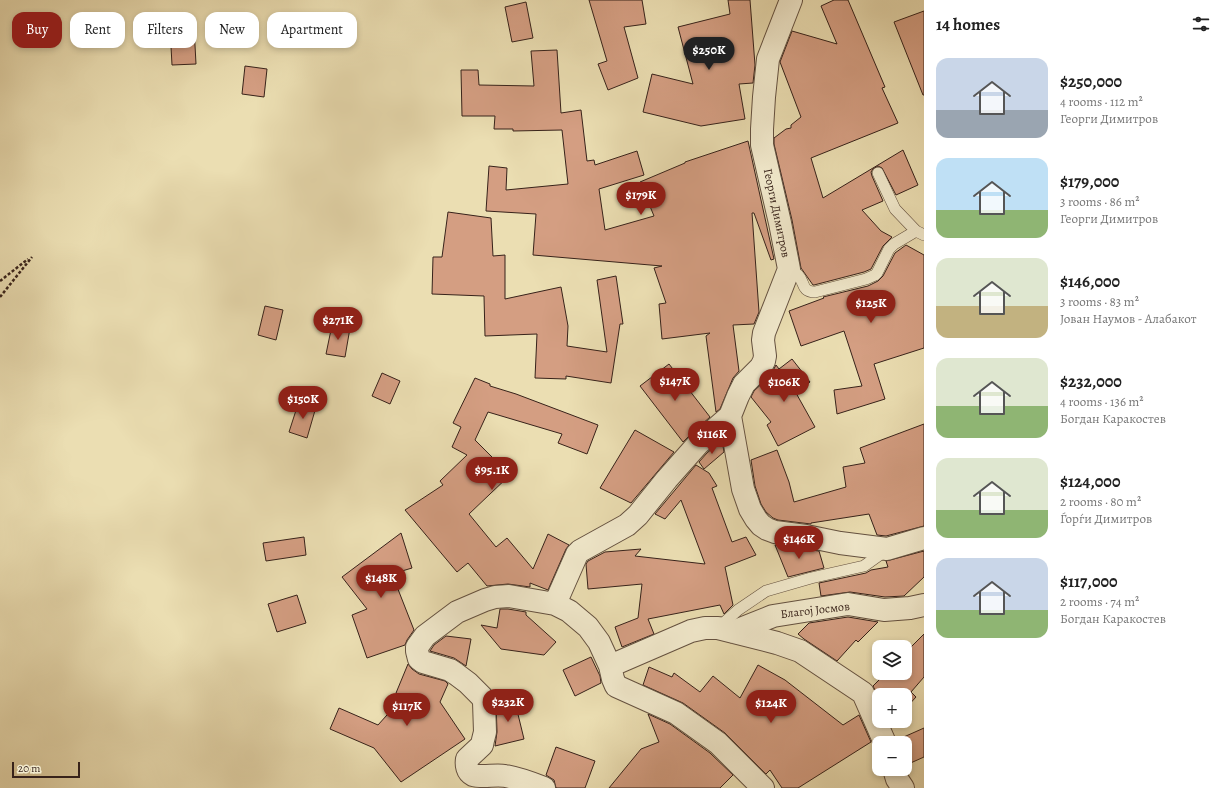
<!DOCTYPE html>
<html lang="en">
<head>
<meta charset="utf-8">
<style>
  body { margin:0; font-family:Alegreya,serif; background:#f6f6f6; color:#222; height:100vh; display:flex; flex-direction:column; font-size:15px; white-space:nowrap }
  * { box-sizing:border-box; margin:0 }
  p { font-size:13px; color:#767676 }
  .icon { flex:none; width:22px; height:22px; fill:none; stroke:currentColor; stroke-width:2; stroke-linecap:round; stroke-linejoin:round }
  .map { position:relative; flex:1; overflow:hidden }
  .panel { display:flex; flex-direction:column; background:#fff; width:300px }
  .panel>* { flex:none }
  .guide { position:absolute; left:12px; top:12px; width:380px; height:36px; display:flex; gap:8px }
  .fabs { position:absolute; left:872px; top:640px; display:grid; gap:8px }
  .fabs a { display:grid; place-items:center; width:40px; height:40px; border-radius:8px; background:#fff; box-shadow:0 2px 6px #0003; font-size:20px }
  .scale { position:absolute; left:12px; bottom:10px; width:68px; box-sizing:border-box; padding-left:4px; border:2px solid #37221a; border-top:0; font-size:11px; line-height:14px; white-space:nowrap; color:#37221a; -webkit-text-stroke:3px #f2eacd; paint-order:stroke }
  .price { position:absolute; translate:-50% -34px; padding:0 9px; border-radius:14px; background:#8f2418; color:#fff; font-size:13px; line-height:26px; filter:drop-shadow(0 1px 2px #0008) }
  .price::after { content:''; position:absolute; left:50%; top:24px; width:12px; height:9px; margin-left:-6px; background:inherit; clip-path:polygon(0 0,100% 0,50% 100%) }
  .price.selected { background:#222; color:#fff }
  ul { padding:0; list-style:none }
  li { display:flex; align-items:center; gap:12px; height:100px; padding:0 12px }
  li span { display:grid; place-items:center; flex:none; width:112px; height:80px; border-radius:12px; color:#555 }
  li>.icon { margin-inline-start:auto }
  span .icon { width:48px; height:48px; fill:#fffc; stroke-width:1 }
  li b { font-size:17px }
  h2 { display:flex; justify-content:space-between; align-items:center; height:48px; padding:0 12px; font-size:17px }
  .tag { padding:0 14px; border-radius:12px; background:#fff; box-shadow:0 2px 6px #0003; font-size:14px; line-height:36px }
  .tag.selected { background:#8f2418; color:#fff }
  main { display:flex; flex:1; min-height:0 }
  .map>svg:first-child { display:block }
  .building { fill:#d49e82; stroke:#37221a }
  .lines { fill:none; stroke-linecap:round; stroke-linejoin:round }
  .service-casing { stroke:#645140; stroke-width:12 }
  .minor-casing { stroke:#645140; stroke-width:24 }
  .path { stroke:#37221a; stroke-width:2.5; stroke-dasharray:3 2; stroke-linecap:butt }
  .service { stroke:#f2eacd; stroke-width:11 }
  .minor { stroke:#f2eacd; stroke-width:22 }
  .labels { text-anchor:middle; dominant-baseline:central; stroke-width:3; stroke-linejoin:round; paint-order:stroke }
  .street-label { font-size:12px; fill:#37221a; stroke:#f2eacd }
</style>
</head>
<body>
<main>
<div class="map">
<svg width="924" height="788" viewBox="0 0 924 788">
  <rect width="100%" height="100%" fill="#ebdeb2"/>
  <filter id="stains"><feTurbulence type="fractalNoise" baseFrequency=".005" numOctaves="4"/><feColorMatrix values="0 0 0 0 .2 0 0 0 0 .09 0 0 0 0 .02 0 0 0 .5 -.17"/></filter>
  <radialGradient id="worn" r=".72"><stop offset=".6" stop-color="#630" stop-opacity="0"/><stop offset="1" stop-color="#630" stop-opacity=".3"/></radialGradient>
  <!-- building -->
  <path class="building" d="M 589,0 L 642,0 L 646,24 L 624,27 L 638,78 L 608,90 L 598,64 L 607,61 Z
    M 728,0 L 750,0 L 755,65 L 753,83 L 739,84 L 745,119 L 701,126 L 643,112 L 652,74 L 693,84 L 678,27 L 730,14 Z
    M 834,0 L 848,0 L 885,87 L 882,88 L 898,123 L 811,158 L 823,198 L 903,150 L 918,185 L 896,195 L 882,168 L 878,166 L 873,169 L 871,172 L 872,176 L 883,201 L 862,210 L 881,231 L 892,237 L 883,246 L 871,269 L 864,272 L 814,285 L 813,285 L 801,268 L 792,220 L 774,144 L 774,138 L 786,129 L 791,128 L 791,125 L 801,117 L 780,62 L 792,31 L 837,44 L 821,6 Z
    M 526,2 L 533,38 L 512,42 L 505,7 Z
    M 924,11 L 924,95 L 923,95 L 894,22 Z
    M 322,23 L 345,25 L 343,46 L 320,44 Z
    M 194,27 L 196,64 L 172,65 L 170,28 Z
    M 557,50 L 561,113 L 581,110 L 587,161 L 594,160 L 595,165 L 637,151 L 644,175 L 599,189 L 605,230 L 654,216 L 640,182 L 685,163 L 685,162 L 748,141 L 774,259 L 771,260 L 754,213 L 752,213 L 759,312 L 754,324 L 733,325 L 739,371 L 733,378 L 720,409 L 716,412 L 706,336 L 710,333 L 662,339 L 659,304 L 666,303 L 654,268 L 662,266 L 533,255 L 536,214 L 486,211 L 489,166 L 507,168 L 506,190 L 568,184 L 562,130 L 513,131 L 513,129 L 494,129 L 495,116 L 462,116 L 461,70 L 478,70 L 479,85 L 534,86 L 531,51 Z
    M 245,66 L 267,69 L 264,97 L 242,94 Z
    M 448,212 L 491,218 L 493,256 L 505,255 L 505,299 L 561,287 L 568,326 L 567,346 L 607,352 L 597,280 L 616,276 L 623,324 L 620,324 L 611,383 L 566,376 L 566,379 L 535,378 L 537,334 L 485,336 L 484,296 L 432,294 L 433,257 L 442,257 Z
    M 906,245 L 924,255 L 924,348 L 874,364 L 885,399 L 837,414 L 834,390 L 862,386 L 844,331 L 801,346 L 789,311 L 824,298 L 823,297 L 868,286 L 878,281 L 883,276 L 895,253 Z
    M 265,306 L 283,310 L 276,340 L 258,335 Z
    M 332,325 L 350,328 L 345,357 L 326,354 Z
    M 792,359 L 810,382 L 796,393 L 815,427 L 778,446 L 767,425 L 771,422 L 751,397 L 754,391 L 770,376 L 776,365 L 779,369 Z
    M 669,364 L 710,417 L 690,435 L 683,442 L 640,386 Z
    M 382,373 L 400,381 L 390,404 L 372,396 Z
    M 475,378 L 490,384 L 490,386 L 516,394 L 598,425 L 587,454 L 558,443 L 562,434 L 488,412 L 475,440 L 510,475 L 469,514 L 496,547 L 507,538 L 533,569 L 548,534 L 569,545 L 566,549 L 548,590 L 530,583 L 530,587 L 508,584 L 487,586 L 468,563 L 457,572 L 405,510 L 443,485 L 440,481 L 467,455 L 452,447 L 461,427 L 453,423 Z
    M 299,401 L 316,407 L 307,438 L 289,432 Z
    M 924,424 L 924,526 L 886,536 L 877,535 L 869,514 L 811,523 L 811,524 L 778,520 L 773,518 L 766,512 L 761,504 L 755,486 L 751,460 L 777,450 L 789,482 L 794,502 L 846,487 L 843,467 L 865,463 L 860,448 Z
    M 635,430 L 674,452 L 631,503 L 600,488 Z
    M 722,440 L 724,452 L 704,469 L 699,462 L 707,453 Z
    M 696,465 L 709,473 L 717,486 L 712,488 L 732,542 L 746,537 L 756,555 L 725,567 L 733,605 L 724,614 L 720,605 L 648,619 L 654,634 L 622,647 L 615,627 L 638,618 L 642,584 L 588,589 L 586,564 L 588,561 L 605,552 L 641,549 L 635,556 L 705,564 L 681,500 L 665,519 L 655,514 Z
    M 401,533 L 412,568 L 392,574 L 414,630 L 407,640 L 405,645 L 367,658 L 352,615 L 367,609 L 342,577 Z
    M 304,537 L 306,555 L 266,561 L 263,543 Z
    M 775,545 L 819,551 L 824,568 L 788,577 Z
    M 924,551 L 924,577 L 904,596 L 885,597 L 850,592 L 821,596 L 819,583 L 866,573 L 871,570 L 888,567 L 886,561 Z
    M 297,595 L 306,623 L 277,632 L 268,604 Z
    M 500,609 L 508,609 L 526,612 L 526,615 L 556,642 L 544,655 L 501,649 L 481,625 L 497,628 Z
    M 848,617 L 878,622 L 858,642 L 856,640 L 837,661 L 804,639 L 798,634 L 809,623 Z
    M 924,634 L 924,677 L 911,692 L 916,697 L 905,709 L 905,695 L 879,695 L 879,698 L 873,686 L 886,673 L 905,673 L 905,653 Z
    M 446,636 L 471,639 L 466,666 L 454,658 L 430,651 L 434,645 Z
    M 591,657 L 600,676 L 601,683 L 575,696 L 563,670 Z
    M 408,664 L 412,669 L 419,674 L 445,681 L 448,684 L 440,702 L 465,739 L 401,782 L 374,748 L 330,729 L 339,708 L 378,725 L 404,696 L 396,693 Z
    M 758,665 L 785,680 L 843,725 L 859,715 L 871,742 L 798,788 L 782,788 L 770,770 L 766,774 L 725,733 L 683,703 L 643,685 L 649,667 L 672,677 L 674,673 L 700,692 L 713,676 L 740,698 Z
    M 514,698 L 524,739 L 495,746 L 497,732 L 496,702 Z
    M 648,714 L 670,724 L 710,753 L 733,775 L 720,788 L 609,788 L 641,749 L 659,742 Z
    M 924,728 L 924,757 L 906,765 L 905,743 L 897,743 L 897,740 Z
    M 556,747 L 595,761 L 585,788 L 556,788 L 554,780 L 546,775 Z"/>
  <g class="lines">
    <!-- service casing -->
    <g class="service-casing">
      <path id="service" d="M 878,173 L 895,209 L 916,231 L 924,235
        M 789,269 C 792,271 795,272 798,275 C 805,282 801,292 815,292 L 866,279 L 875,275 L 877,273 L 889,249 L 894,244 L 916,231
        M 718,628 L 738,610 L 766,591 L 811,578 L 864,566 L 885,551"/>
    </g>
    <!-- minor casing -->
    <g class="minor-casing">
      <path id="minor" d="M 730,416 L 743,489 L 750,509 L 756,519 L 761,525 L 767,529 L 775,532 L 806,536 L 840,543 L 887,549 L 924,538
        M 555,604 L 577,554 L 580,551 L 627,525 L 638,515 L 667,479 L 698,444 L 730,416 L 738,396 L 744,384 L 761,367 L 764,361 L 765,356 L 763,340 L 764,333 L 789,269 L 780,223 L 762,145 L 762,129 L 764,97 L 768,59 L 791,0
        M 733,632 L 773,616 L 848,604 L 884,610 L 910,608 L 924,605
        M 610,666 L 691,631 L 705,628 L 718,628 L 777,643 L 800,651 L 863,693 L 885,743
        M 894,769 L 897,779 L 903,788
        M 544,788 C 531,783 518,778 505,776 C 495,774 483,778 473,775 C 467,772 466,765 467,759 L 482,745 L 483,740 L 485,732 L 484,702 L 482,697 L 468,683 L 456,674 L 450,670 L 423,662 L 419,659 L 417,651 L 417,647 L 425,636 L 457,612 L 485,600 L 495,597 L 509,596 L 555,604 L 569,611 L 588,627 L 599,642 L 610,666 L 613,679 L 616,686 L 676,713 L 718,743 L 763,788"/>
    </g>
    <!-- path -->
    <path class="path" d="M 0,281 L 28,259
      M 0,297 L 32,257"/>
    <!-- service -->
    <use href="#service" class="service"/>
    <!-- minor -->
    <use href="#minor" class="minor"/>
  </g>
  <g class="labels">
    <!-- street labels -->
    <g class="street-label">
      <text transform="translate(777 213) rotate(78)">Георги Димитров</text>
      <text transform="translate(815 610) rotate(-7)">Благој Јосмов</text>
    </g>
  </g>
  <rect width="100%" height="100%" filter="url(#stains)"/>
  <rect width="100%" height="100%" fill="url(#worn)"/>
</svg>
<div class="fabs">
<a><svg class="icon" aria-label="layers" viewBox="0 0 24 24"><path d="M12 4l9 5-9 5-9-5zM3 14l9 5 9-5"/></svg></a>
<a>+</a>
<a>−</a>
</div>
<div class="scale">20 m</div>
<b class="price selected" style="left:709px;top:71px">$250K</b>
<b class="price" style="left:641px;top:216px">$179K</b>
<b class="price" style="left:871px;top:324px">$125K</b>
<b class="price" style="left:338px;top:341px">$271K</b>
<b class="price" style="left:675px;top:402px">$147K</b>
<b class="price" style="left:784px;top:403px">$106K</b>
<b class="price" style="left:303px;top:420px">$150K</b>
<b class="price" style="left:712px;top:455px">$116K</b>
<b class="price" style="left:492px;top:491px">$95.1K</b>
<b class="price" style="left:799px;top:560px">$146K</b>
<b class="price" style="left:381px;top:599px">$148K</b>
<b class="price" style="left:508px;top:723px">$232K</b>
<b class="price" style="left:771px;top:724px">$124K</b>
<b class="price" style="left:407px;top:727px">$117K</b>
<div class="guide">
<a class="tag selected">Buy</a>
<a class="tag">Rent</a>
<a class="tag">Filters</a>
<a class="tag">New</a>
<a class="tag">Apartment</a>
</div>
</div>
<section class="panel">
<h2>14 homes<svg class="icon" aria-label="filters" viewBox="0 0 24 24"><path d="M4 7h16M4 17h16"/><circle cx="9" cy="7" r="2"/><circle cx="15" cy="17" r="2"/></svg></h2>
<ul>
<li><span style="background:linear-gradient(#c9d6e8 65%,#9aa5b1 0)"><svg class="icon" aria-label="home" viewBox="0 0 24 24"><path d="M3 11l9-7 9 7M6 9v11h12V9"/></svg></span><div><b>$250,000</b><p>4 rooms · 112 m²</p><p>Георги Димитров</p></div></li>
<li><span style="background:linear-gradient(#bfe0f5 65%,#8fb573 0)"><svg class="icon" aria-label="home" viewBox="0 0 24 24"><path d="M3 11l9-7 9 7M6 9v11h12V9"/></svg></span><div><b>$179,000</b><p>3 rooms · 86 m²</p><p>Георги Димитров</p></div></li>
<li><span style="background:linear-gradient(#dfe7d0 60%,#c2b280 0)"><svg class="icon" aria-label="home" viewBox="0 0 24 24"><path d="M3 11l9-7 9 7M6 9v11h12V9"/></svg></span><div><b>$146,000</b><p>3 rooms · 83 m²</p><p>Јован Наумов - Алабакот</p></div></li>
<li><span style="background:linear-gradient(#dfe7d0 60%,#8fb573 0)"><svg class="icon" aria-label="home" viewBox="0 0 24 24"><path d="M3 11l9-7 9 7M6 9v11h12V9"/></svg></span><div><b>$232,000</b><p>4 rooms · 136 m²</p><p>Богдан Каракостев</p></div></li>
<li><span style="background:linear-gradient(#dfe7d0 65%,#8fb573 0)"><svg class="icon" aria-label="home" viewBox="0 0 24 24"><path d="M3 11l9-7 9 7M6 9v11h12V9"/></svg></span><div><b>$124,000</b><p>2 rooms · 80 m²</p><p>Ѓорѓи Димитров</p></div></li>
<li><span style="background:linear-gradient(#c9d6e8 65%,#8fb573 0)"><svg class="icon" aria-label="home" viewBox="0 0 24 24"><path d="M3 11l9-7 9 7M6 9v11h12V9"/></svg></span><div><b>$117,000</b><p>2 rooms · 74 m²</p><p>Богдан Каракостев</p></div></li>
</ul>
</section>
</main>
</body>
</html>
